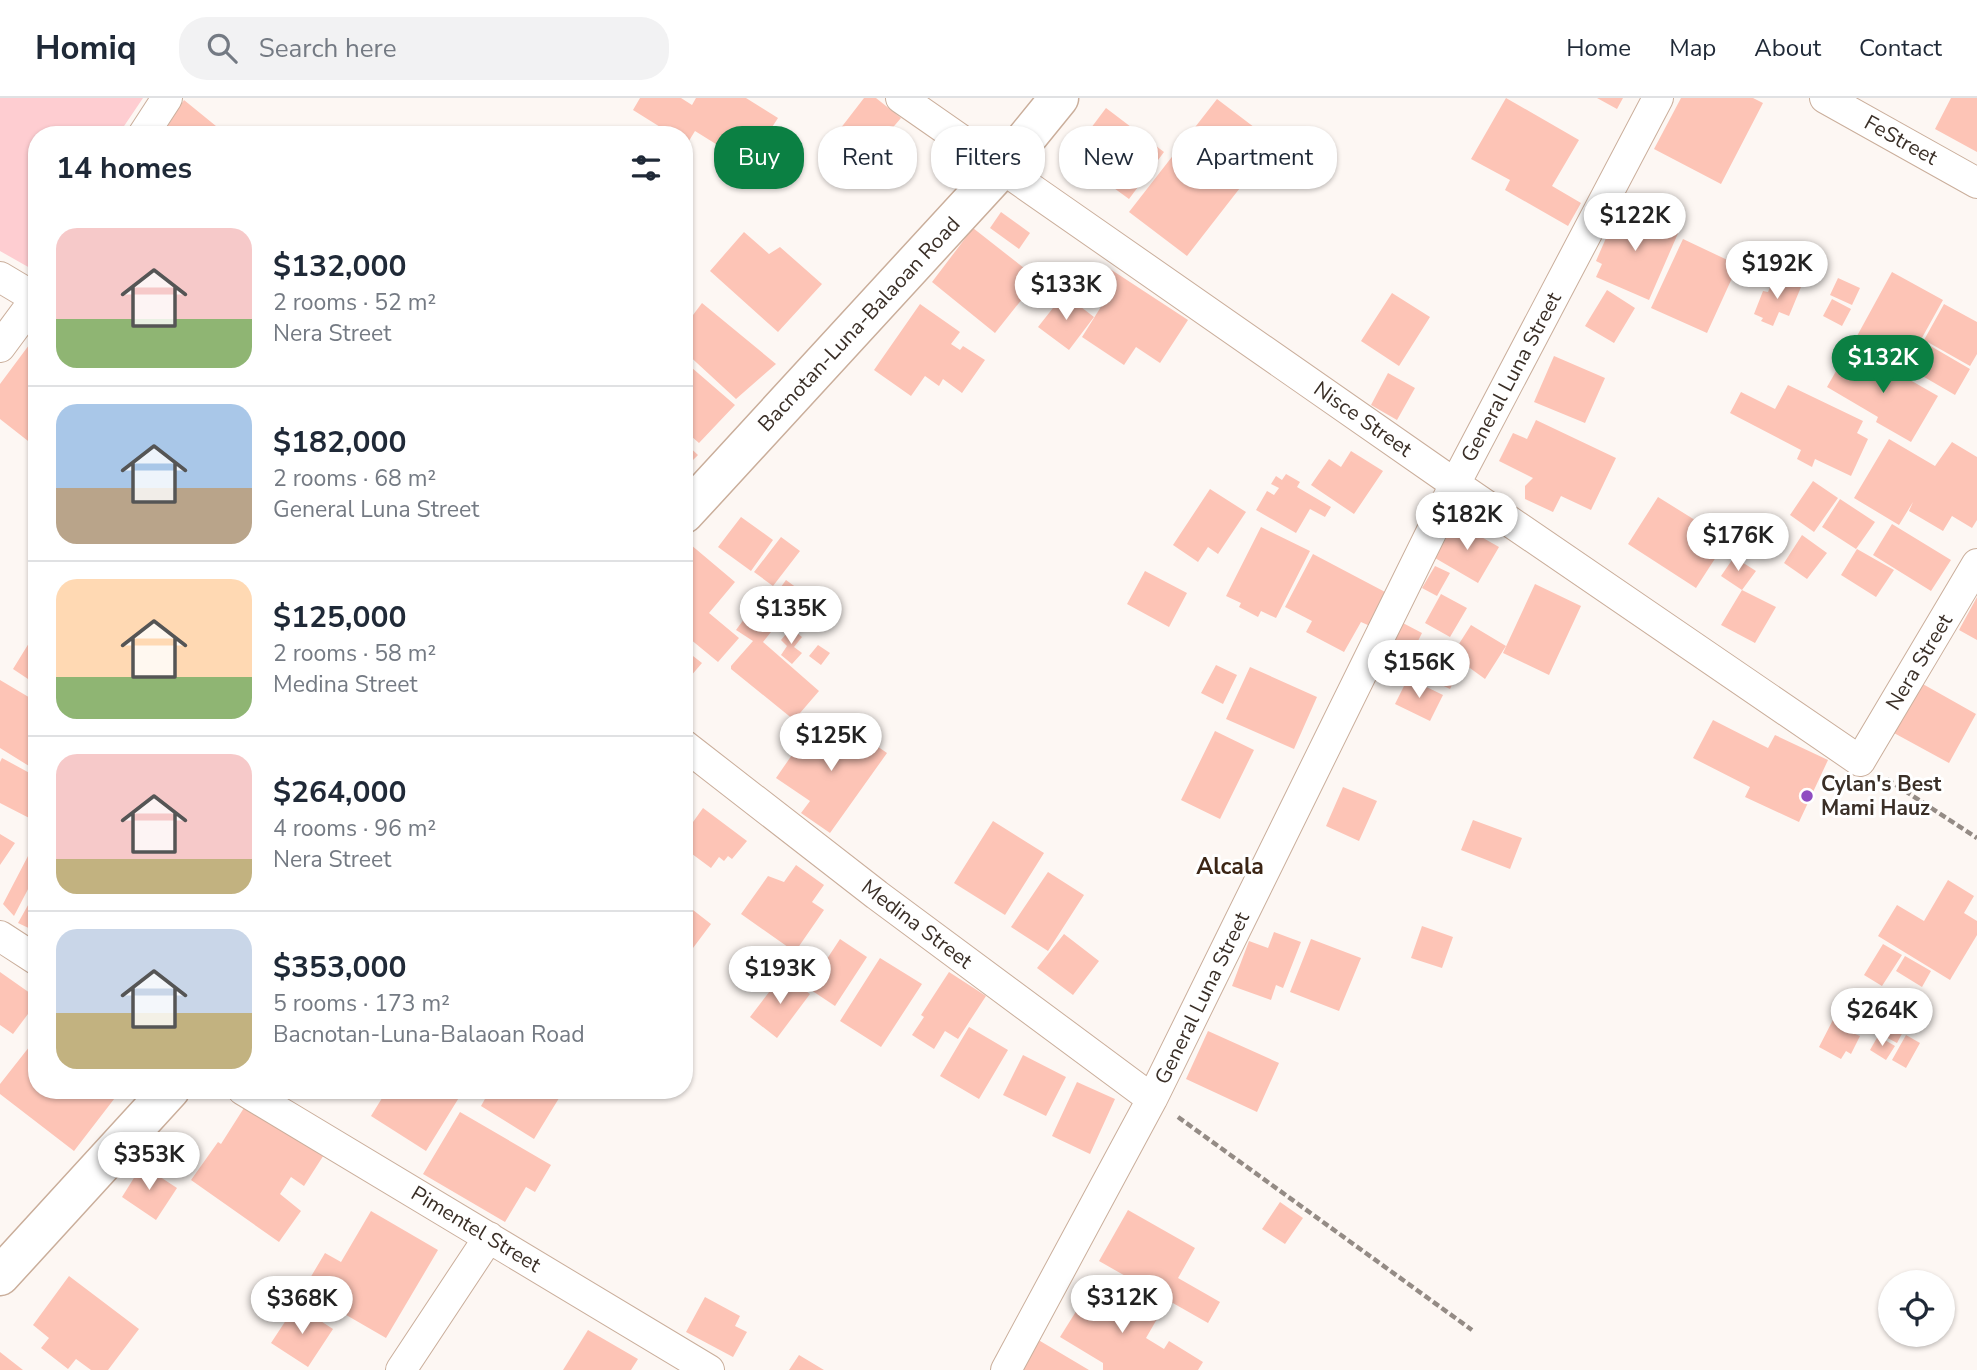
<!DOCTYPE html>
<html lang="en">
<head>
<meta charset="utf-8">
<style>
  body { margin:0; font-family:"Nunito Sans",sans-serif; background:#f2f2f3; color:#1f2937; height:100vh; display:flex; flex-direction:column; font-size:26px; white-space:nowrap }
  * { box-sizing:border-box; margin:0 }
  p { font-size:23px; color:#747a83 }
  .icon { flex:none; width:38px; height:38px; fill:none; stroke:currentColor; stroke-width:2; stroke-linecap:round; stroke-linejoin:round }
  .map { position:relative; flex:1; overflow:hidden }
  .drawer { position:absolute; left:28px; top:28px; width:665px; height:973px; display:flex; flex-direction:column; background:#fff; border-radius:28px; box-shadow:0 2px 5px #0004 }
  .drawer>* { flex:none }
  .banner { position:absolute; left:714px; top:28px; width:665px; height:63px; display:flex; gap:14px }
  .controls { position:absolute; left:1878px; top:1172px; display:grid; gap:14px }
  .controls a { display:grid; place-items:center; width:77px; height:77px; border-radius:50%; background:#fff; box-shadow:0 2px 5px #0004; font-size:35px }
  .price { position:absolute; translate:-50% -60px; padding:0 16px; border-radius:24px; background:#fff; color:#222; font-size:23px; line-height:46px; filter:drop-shadow(0 2px 4px #0008) }
  .price::after { content:''; position:absolute; left:50%; top:42px; width:21px; height:16px; margin-left:-10px; background:inherit; clip-path:polygon(0 0,100% 0,50% 100%) }
  .price.on { background:#0b8043; color:#fff }
  ul { padding:0; list-style:none }
  li { display:flex; align-items:center; gap:21px; height:175px; padding:0 28px }
  li+li { border-top:2px solid #e0e1e3 }
  li span { display:grid; place-items:center; flex:none; width:196px; height:140px; border-radius:21px; color:#555 }
  li>.icon { margin-inline-start:auto }
  span .icon { width:84px; height:84px; fill:#fffc; stroke-width:1 }
  li b { font-size:30px }
  h2 { display:flex; justify-content:space-between; align-items:center; height:84px; padding:0 28px; font-size:30px }
  .tag { padding:0 24px; border-radius:28px; background:#fff; box-shadow:0 2px 5px #0004; font-size:24px; line-height:63px }
  .tag.on { background:#0b8043; color:#fff }
  header { display:flex; align-items:center; gap:42px; box-sizing:border-box; height:98px; padding:0 35px; background:#fff; border-bottom:2px solid #e0e1e3 }
  header strong { font-size:33px }
  nav { display:flex; gap:38px; margin-inline-start:auto; font-size:24px }
  .search { width:490px; height:63px; background:#f2f2f3; display:flex; align-items:center; gap:18px; box-sizing:border-box; padding:0 24px; border-radius:28px; color:#747a83; font-size:26px }
  .map>svg:first-child { display:block }
  .green { fill:#fecdd1 }
  .building { fill:#fdc4b6 }
  .lines { fill:none; stroke-linecap:round; stroke-linejoin:round }
  .minor-casing { stroke:#caae9b; stroke-width:32 }
  .secondary-casing { stroke:#caae9b; stroke-width:41 }
  .path { stroke:#948b85; stroke-width:4.5; stroke-dasharray:7 3.5; stroke-linecap:butt }
  .minor { stroke:#fff; stroke-width:30 }
  .secondary { stroke:#fff; stroke-width:38 }
  .poi-dot { fill:#8f4dc1; stroke:#fff; stroke-width:2.5 }
  .labels { text-anchor:middle; dominant-baseline:central; stroke-width:6; stroke-linejoin:round; paint-order:stroke }
  .street-label { font-size:21px; fill:#3a2f27; stroke:#fff }
  .poi-label { font-size:21px; font-weight:bold; fill:#3a2f27; stroke:#fff; text-anchor:start }
  .neighbourhood-label { font-size:23px; font-weight:bold; fill:#3b2515; stroke:#fff }
</style>
</head>
<body>
<header>
<strong>Homiq</strong>
<div class="search"><svg class="icon" aria-label="search" viewBox="0 0 24 24"><circle cx="10" cy="10" r="6"/><path d="M15 15l6 6"/></svg>Search here</div>
<nav><a>Home</a><a>Map</a><a>About</a><a>Contact</a></nav>
</header>
<div class="map">
<svg width="1977" height="1272" viewBox="0 0 1977 1272">
  <rect width="100%" height="100%" fill="#fdf7f3"/>
  <!-- green -->
  <path class="green" d="M 0,0 L 143,0 L 118,37 L 37,37 L 37,160 L 30,170 L 0,153 Z"/>
  <!-- building -->
  <path class="building" d="M 640,0 L 681,0 L 692,7 L 696,0 L 746,0 L 778,20 L 748,66 L 695,33 L 687,46 L 684,44 L 684,37 L 673,37 L 633,12 Z
    M 864,0 L 876,0 L 901,20 L 860,68 L 830,44 Z
    M 1506,0 L 1579,42 L 1552,88 L 1581,105 L 1568,128 L 1505,92 L 1510,82 L 1471,61 Z
    M 1597,0 L 1623,0 L 1617,11 Z
    M 1681,0 L 1753,0 L 1763,5 L 1721,86 L 1654,51 Z
    M 1951,0 L 1977,0 L 1977,54 L 1935,31 Z
    M 1217,1 L 1275,45 L 1187,158 L 1129,114 Z
    M 184,2 L 227,37 L 162,37 Z
    M 1106,10 L 1164,54 L 1129,101 L 1070,58 Z
    M 1620,108 L 1679,133 L 1649,202 L 1596,179 L 1602,166 L 1596,163 Z
    M 1001,114 L 1030,135 L 1019,151 L 990,130 Z
    M 973,130 L 1038,181 L 995,235 L 932,184 Z
    M 744,134 L 769,156 L 780,149 L 822,186 L 778,234 L 710,173 Z
    M 1683,141 L 1738,167 L 1707,235 L 1651,210 Z
    M 1104,167 L 1188,222 L 1160,265 L 1136,249 L 1124,267 L 1082,239 L 1104,204 L 1087,193 Z
    M 1892,174 L 1943,202 L 1908,265 L 1857,238 Z
    M 1775,178 L 1801,189 L 1789,218 L 1779,214 L 1773,228 L 1761,223 L 1763,220 L 1754,216 L 1763,193 L 1768,194 Z
    M 1838,180 L 1860,190 L 1852,207 L 1830,197 Z
    M 1607,192 L 1635,210 L 1614,245 L 1585,228 Z
    M 1392,195 L 1430,219 L 1399,268 L 1361,243 Z
    M 1064,196 L 1094,219 L 1069,252 L 1038,229 Z
    M 1832,201 L 1851,211 L 1842,228 L 1823,218 Z
    M 702,205 L 776,266 L 736,301 L 684,253 L 684,229 Z
    M 920,206 L 960,234 L 951,246 L 960,252 L 963,248 L 985,262 L 962,295 L 943,281 L 939,288 L 925,278 L 911,298 L 874,272 Z
    M 1944,206 L 1977,224 L 1977,256 L 1970,268 L 1924,242 Z
    M 32,243 L 37,246 L 37,350 L 0,321 L 0,286 Z
    M 1922,243 L 1970,271 L 1955,297 L 1907,269 Z
    M 1848,252 L 1901,280 L 1903,278 L 1938,298 L 1911,344 L 1876,324 L 1878,319 L 1827,289 Z
    M 1554,258 L 1605,280 L 1585,325 L 1534,304 Z
    M 684,263 L 735,307 L 699,345 L 684,332 Z
    M 1388,275 L 1415,290 L 1397,322 L 1371,307 Z
    M 1788,287 L 1863,323 L 1857,335 L 1868,341 L 1851,378 L 1815,361 L 1812,369 L 1797,361 L 1801,352 L 1730,315 L 1741,294 L 1775,311 Z
    M 1536,322 L 1616,360 L 1591,412 L 1561,398 L 1553,414 L 1525,401 L 1525,388 L 1533,380 L 1499,363 L 1513,335 L 1527,341 Z
    M 1889,341 L 1935,368 L 1952,344 L 1977,359 L 1977,422 L 1972,430 L 1952,418 L 1943,433 L 1909,413 L 1913,404 L 1899,427 L 1854,400 Z
    M 684,344 L 698,357 L 684,371 Z
    M 1351,353 L 1383,373 L 1354,416 L 1311,387 L 1329,361 L 1341,369 Z
    M 1286,376 L 1300,384 L 1297,389 L 1331,409 L 1325,419 L 1310,411 L 1296,435 L 1256,412 L 1267,393 L 1274,397 L 1279,390 L 1271,386 L 1276,378 L 1282,382 Z
    M 1813,383 L 1838,400 L 1814,434 L 1790,417 Z
    M 1210,391 L 1246,414 L 1218,456 L 1208,449 L 1198,464 L 1173,447 Z
    M 1658,399 L 1727,442 L 1696,490 L 1628,446 Z
    M 1840,401 L 1875,424 L 1856,451 L 1822,429 Z
    M 741,419 L 773,442 L 751,473 L 718,449 Z
    M 1455,424 L 1499,449 L 1478,485 L 1435,460 Z
    M 1892,426 L 1951,462 L 1931,493 L 1873,457 Z
    M 1261,429 L 1310,453 L 1276,520 L 1261,513 L 1258,519 L 1239,509 L 1241,505 L 1226,498 Z
    M 1802,437 L 1827,455 L 1807,481 L 1784,465 Z
    M 781,439 L 800,453 L 773,488 L 754,474 Z
    M 684,441 L 735,484 L 709,515 L 739,540 L 718,564 L 684,536 Z
    M 1857,451 L 1894,472 L 1876,499 L 1841,477 Z
    M 1313,456 L 1387,495 L 1370,528 L 1361,524 L 1344,554 L 1306,534 L 1312,523 L 1285,509 Z
    M 1734,459 L 1756,473 L 1742,492 L 1721,478 Z
    M 1435,468 L 1450,475 L 1437,498 L 1422,490 Z
    M 1145,473 L 1187,495 L 1169,529 L 1127,506 Z
    M 786,482 L 827,512 L 811,534 L 770,504 Z
    M 1535,486 L 1581,508 L 1549,577 L 1503,555 Z
    M 1742,492 L 1776,509 L 1755,545 L 1721,527 Z
    M 1441,496 L 1467,510 L 1450,539 L 1425,525 Z
    M 1977,499 L 1977,542 L 1959,532 Z
    M 755,506 L 779,524 L 763,544 L 819,593 L 794,622 L 731,571 L 731,568 L 753,543 L 736,532 Z
    M 1401,524 L 1422,535 L 1411,557 L 1389,545 Z
    M 1471,527 L 1506,548 L 1485,581 L 1463,565 L 1450,591 L 1412,573 L 1425,548 L 1450,560 Z
    M 791,530 L 802,539 L 794,549 L 802,555 L 792,566 L 781,557 L 787,548 L 781,542 Z
    M 37,532 L 37,587 L 13,571 Z
    M 818,547 L 830,555 L 821,567 L 809,558 Z
    M 684,551 L 702,565 L 684,586 Z
    M 1216,567 L 1237,577 L 1223,606 L 1201,595 Z
    M 1250,569 L 1317,599 L 1294,651 L 1226,621 Z
    M 1408,580 L 1443,597 L 1430,623 L 1395,606 Z
    M 0,582 L 37,604 L 37,673 L 0,650 Z
    M 1921,585 L 1976,616 L 1949,665 L 1894,635 Z
    M 1713,622 L 1768,650 L 1775,637 L 1828,662 L 1799,724 L 1745,699 L 1750,689 L 1693,660 Z
    M 845,626 L 887,655 L 830,735 L 801,715 L 810,703 L 776,680 L 812,628 L 833,642 Z
    M 1215,633 L 1254,652 L 1220,721 L 1181,702 Z
    M 2,660 L 37,679 L 37,724 L 0,705 L 0,664 Z
    M 1343,689 L 1377,703 L 1359,743 L 1326,728 Z
    M 703,710 L 747,743 L 732,761 L 728,758 L 724,763 L 719,759 L 711,770 L 684,750 L 684,740 L 689,734 L 688,731 Z
    M 1473,722 L 1522,740 L 1510,771 L 1461,752 Z
    M 993,723 L 1044,755 L 1005,817 L 954,785 Z
    M 0,736 L 15,745 L 0,767 Z
    M 28,758 L 37,762 L 37,774 L 14,818 L 3,806 Z
    M 796,767 L 824,787 L 812,804 L 824,812 L 795,854 L 741,816 L 768,778 L 784,784 Z
    M 1048,774 L 1084,797 L 1048,853 L 1011,829 Z
    M 1948,782 L 1974,798 L 1964,815 L 1977,823 L 1977,837 L 1950,882 L 1878,838 L 1897,807 L 1924,823 Z
    M 37,791 L 37,834 L 18,825 Z
    M 684,805 L 711,826 L 687,858 L 684,856 Z
    M 1422,828 L 1453,839 L 1442,870 L 1411,860 Z
    M 1274,834 L 1301,844 L 1283,890 L 1276,887 L 1271,902 L 1232,888 L 1249,843 L 1268,850 Z
    M 1064,836 L 1099,863 L 1073,897 L 1037,870 Z
    M 840,841 L 867,859 L 835,908 L 808,890 Z
    M 1311,841 L 1361,860 L 1339,913 L 1290,894 Z
    M 1883,846 L 1902,857 L 1882,888 L 1864,877 Z
    M 1905,858 L 1931,873 L 1922,889 L 1896,873 Z
    M 880,860 L 922,886 L 881,949 L 840,923 Z
    M 0,874 L 37,900 L 37,904 L 13,936 L 0,927 Z
    M 949,874 L 986,898 L 958,941 L 945,933 L 934,951 L 912,937 L 924,919 L 921,917 Z
    M 783,876 L 810,896 L 777,940 L 750,919 Z
    M 1836,916 L 1859,928 L 1855,936 L 1860,938 L 1851,956 L 1846,953 L 1841,961 L 1819,949 Z
    M 1888,921 L 1905,930 L 1897,945 L 1880,936 Z
    M 969,929 L 1008,952 L 979,1001 L 940,978 Z
    M 1208,933 L 1279,965 L 1257,1014 L 1186,981 Z
    M 1906,937 L 1920,945 L 1906,970 L 1892,962 Z
    M 1878,938 L 1895,948 L 1886,962 L 1870,952 Z
    M 37,939 L 37,992 L 121,992 L 74,1053 L 0,996 L 0,986 Z
    M 1023,957 L 1066,979 L 1046,1018 L 1003,997 Z
    M 1077,984 L 1115,1001 L 1090,1056 L 1052,1038 Z
    M 387,992 L 450,992 L 460,998 L 426,1053 L 371,1018 Z
    M 460,992 L 478,992 L 472,1001 Z
    M 490,992 L 564,992 L 534,1041 L 481,1008 Z
    M 249,1002 L 327,1052 L 304,1088 L 291,1079 L 280,1096 L 301,1113 L 279,1144 L 191,1082 L 218,1044 L 221,1046 Z
    M 460,1014 L 551,1067 L 535,1094 L 526,1089 L 505,1124 L 423,1076 Z
    M 142,1067 L 177,1090 L 156,1122 L 122,1099 Z
    M 1280,1104 L 1303,1120 L 1285,1146 L 1262,1131 Z
    M 1128,1112 L 1195,1150 L 1178,1180 L 1220,1204 L 1208,1225 L 1099,1163 Z
    M 371,1113 L 438,1152 L 386,1240 L 303,1192 L 325,1155 L 341,1164 Z
    M 69,1178 L 139,1231 L 108,1272 L 91,1272 L 76,1261 L 68,1271 L 41,1250 L 49,1240 L 33,1227 Z
    M 1095,1183 L 1157,1221 L 1146,1240 L 1164,1251 L 1169,1243 L 1203,1264 L 1198,1272 L 1103,1272 L 1103,1265 L 1060,1239 Z
    M 705,1199 L 740,1218 L 735,1228 L 747,1234 L 733,1259 L 686,1234 Z
    M 296,1207 L 333,1231 L 308,1269 L 271,1245 Z
    M 588,1232 L 638,1261 L 631,1272 L 563,1272 Z
    M 1030,1237 L 1089,1272 L 1012,1272 Z
    M 0,1254 L 23,1272 L 0,1272 Z
    M 799,1257 L 824,1272 L 789,1272 Z"/>
  <g class="lines">
    <!-- minor casing -->
    <g class="minor-casing">
      <path id="minor" d="M 901,0 L 1455,386 L 1860,663 L 1977,466
        M 1825,0 L 1977,85
        M 143,37 L 167,0
        M 0,179 L 37,201
        M 0,249 L 37,199
        M 684,647 L 877,797 L 1152,1001
        M 0,838 L 37,862
        M 243,992 L 709,1272
        M 401,1272 L 489,1139
        M 1006,1272 L 1152,1001 L 1455,386 L 1658,0"/>
    </g>
    <!-- secondary casing -->
    <g class="secondary-casing">
      <path id="secondary" d="M 684,416 L 1003,69 L 1059,0
        M 0,1178 L 170,992"/>
    </g>
    <!-- path -->
    <path class="path" d="M 1887,681 L 1977,740
      M 1178,1019 L 1472,1232"/>
    <!-- minor -->
    <use href="#minor" class="minor"/>
    <!-- secondary -->
    <use href="#secondary" class="secondary"/>
  </g>
  <!-- markers -->
  <circle class="poi-dot" cx="1807" cy="698" r="7"/>
  <g class="labels">
    <!-- street labels -->
    <g class="street-label">
      <text transform="translate(1901 42) rotate(29)">FeStreet</text>
      <text transform="translate(859 226) rotate(-47)">Bacnotan-Luna-Balaoan Road</text>
      <text transform="translate(1511 279) rotate(-62)">General Luna Street</text>
      <text transform="translate(1363 321) rotate(35)">Nisce Street</text>
      <text transform="translate(1919 564) rotate(-59)">Nera Street</text>
      <text transform="translate(917 826) rotate(37)">Medina Street</text>
      <text transform="translate(1202 900) rotate(-64)">General Luna Street</text>
      <text transform="translate(476 1131) rotate(31)">Pimentel Street</text>
    </g>
    <!-- poi labels -->
    <g class="poi-label">
      <text x="1821" y="686">Cylan's Best<tspan x="1821" dy="24">Mami Hauz</tspan></text>
    </g>
    <!-- neighbourhood labels -->
    <g class="neighbourhood-label">
      <text x="1230" y="768">Alcala</text>
    </g>
  </g>
</svg>
<div class="controls">
<a><svg class="icon" aria-label="locate" viewBox="0 0 24 24"><circle cx="12" cy="12" r="6"/><path d="M12 2v4M12 18v4M2 12h4M18 12h4"/></svg></a>
</div>
<b class="price" style="left:1635px;top:155px">$122K</b>
<b class="price" style="left:1777px;top:203px">$192K</b>
<b class="price" style="left:1066px;top:224px">$133K</b>
<b class="price on" style="left:1883px;top:297px">$132K</b>
<b class="price" style="left:1467px;top:454px">$182K</b>
<b class="price" style="left:1738px;top:475px">$176K</b>
<b class="price" style="left:791px;top:548px">$135K</b>
<b class="price" style="left:1419px;top:602px">$156K</b>
<b class="price" style="left:831px;top:675px">$125K</b>
<b class="price" style="left:780px;top:908px">$193K</b>
<b class="price" style="left:1882px;top:950px">$264K</b>
<b class="price" style="left:149px;top:1094px">$353K</b>
<b class="price" style="left:1122px;top:1237px">$312K</b>
<b class="price" style="left:302px;top:1238px">$368K</b>
<div class="banner">
<a class="tag on">Buy</a>
<a class="tag">Rent</a>
<a class="tag">Filters</a>
<a class="tag">New</a>
<a class="tag">Apartment</a>
</div>
<section class="drawer">
<h2>14 homes<svg class="icon" aria-label="filters" viewBox="0 0 24 24"><path d="M4 7h16M4 17h16"/><circle cx="9" cy="7" r="2"/><circle cx="15" cy="17" r="2"/></svg></h2>
<ul>
<li><span style="background:linear-gradient(#f6c9c9 65%,#8fb573 0)"><svg class="icon" aria-label="home" viewBox="0 0 24 24"><path d="M3 11l9-7 9 7M6 9v11h12V9"/></svg></span><div><b>$132,000</b><p>2 rooms · 52 m²</p><p>Nera Street</p></div></li>
<li><span style="background:linear-gradient(#a9c7e8 60%,#b9a48a 0)"><svg class="icon" aria-label="home" viewBox="0 0 24 24"><path d="M3 11l9-7 9 7M6 9v11h12V9"/></svg></span><div><b>$182,000</b><p>2 rooms · 68 m²</p><p>General Luna Street</p></div></li>
<li><span style="background:linear-gradient(#ffd9b3 70%,#8fb573 0)"><svg class="icon" aria-label="home" viewBox="0 0 24 24"><path d="M3 11l9-7 9 7M6 9v11h12V9"/></svg></span><div><b>$125,000</b><p>2 rooms · 58 m²</p><p>Medina Street</p></div></li>
<li><span style="background:linear-gradient(#f6c9c9 75%,#c2b280 0)"><svg class="icon" aria-label="home" viewBox="0 0 24 24"><path d="M3 11l9-7 9 7M6 9v11h12V9"/></svg></span><div><b>$264,000</b><p>4 rooms · 96 m²</p><p>Nera Street</p></div></li>
<li><span style="background:linear-gradient(#c9d6e8 60%,#c2b280 0)"><svg class="icon" aria-label="home" viewBox="0 0 24 24"><path d="M3 11l9-7 9 7M6 9v11h12V9"/></svg></span><div><b>$353,000</b><p>5 rooms · 173 m²</p><p>Bacnotan-Luna-Balaoan Road</p></div></li>
</ul>
</section>
</div>
</body>
</html>
